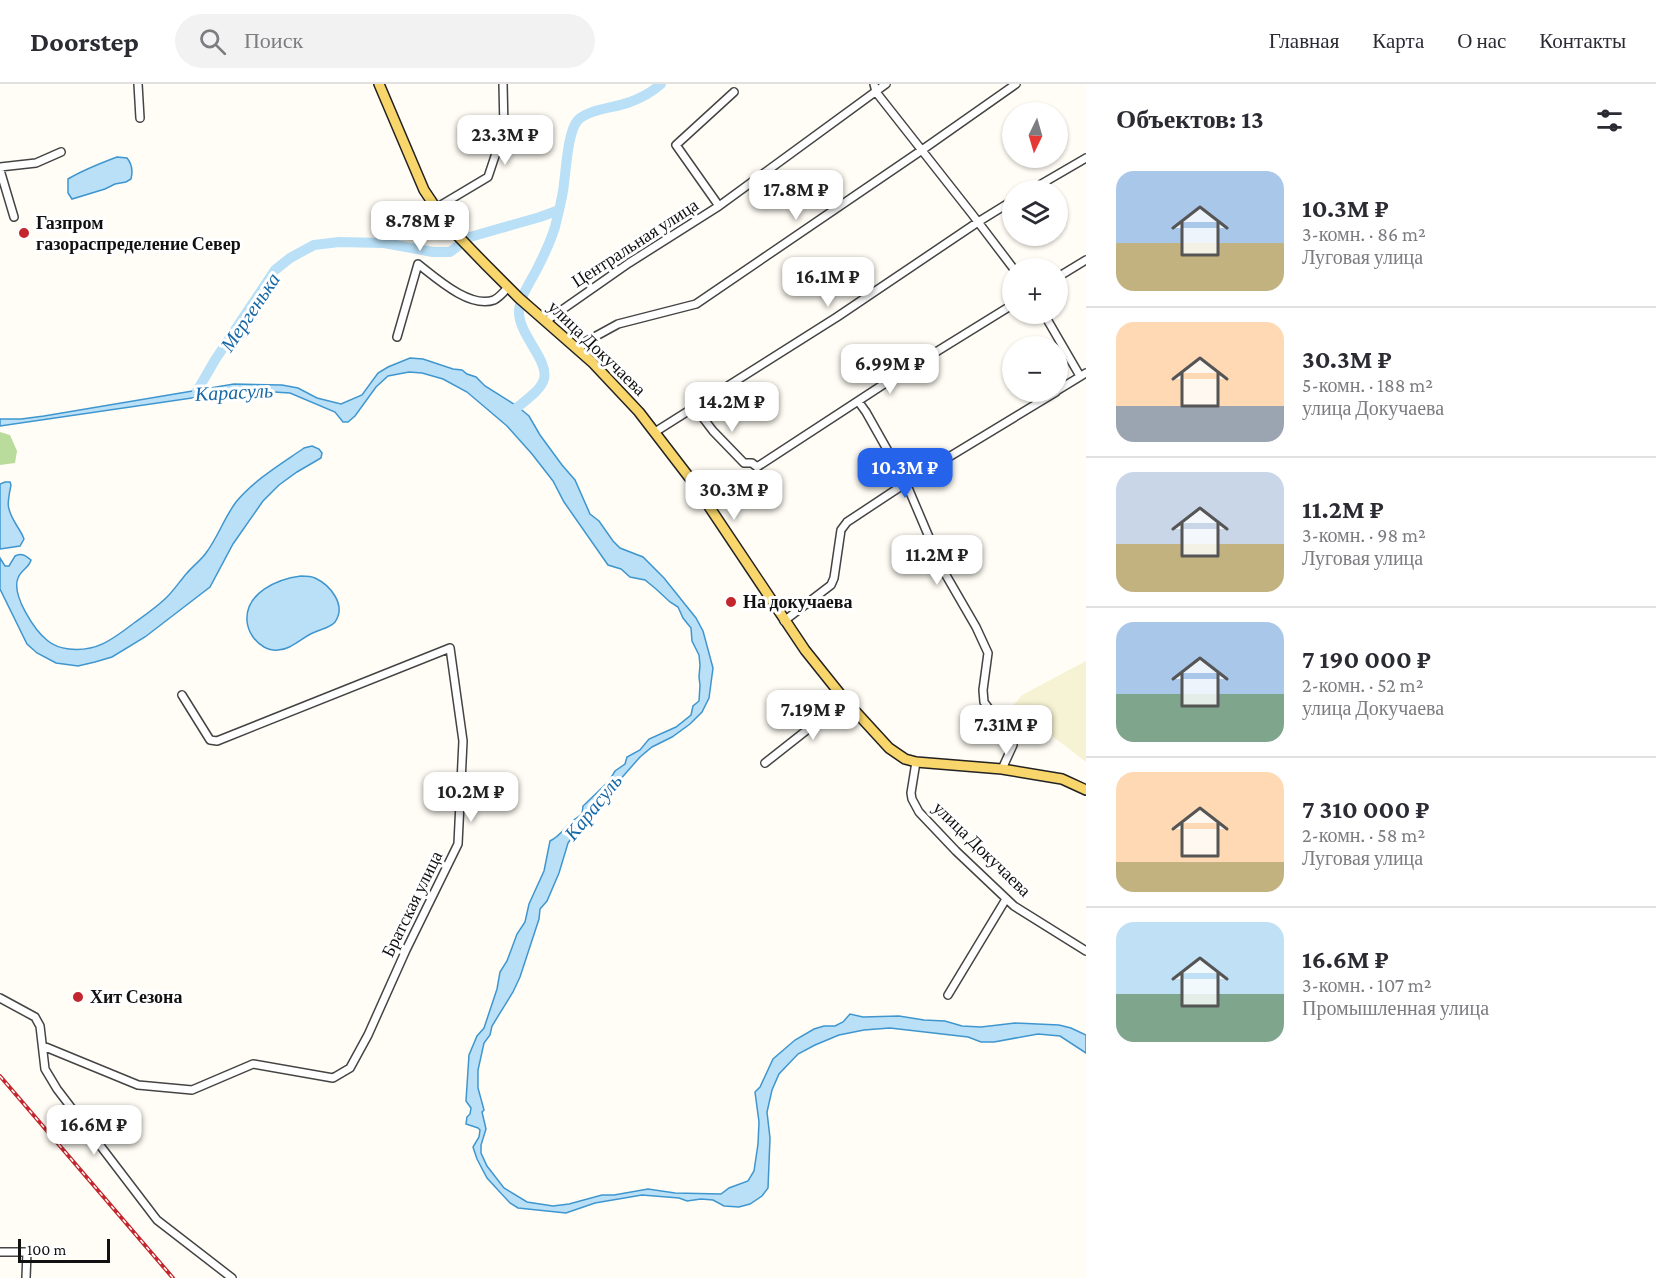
<!DOCTYPE html>
<html lang="ru">
<head>
<meta charset="utf-8">
<style>
  body { margin:0; font-family:"Crimson Pro",serif; background:#f2f2f3; color:#2b2b33; height:100vh; display:flex; flex-direction:column; font-size:22px; white-space:nowrap }
  * { box-sizing:border-box; margin:0 }
  p { font-size:20px; color:#7c7c81 }
  .icon { flex:none; width:33px; height:33px; fill:none; stroke:currentColor; stroke-width:2; stroke-linecap:round; stroke-linejoin:round }
  .map { position:relative; flex:1; overflow:hidden }
  .drawer { display:flex; flex-direction:column; background:#fff; width:570px }
  .drawer>* { flex:none }
  .needle { width:39px; rotate:185deg }
  .fabs { position:absolute; left:1002px; top:18px; display:grid; gap:12px }
  .fabs a { display:grid; place-items:center; width:66px; height:66px; border-radius:50%; background:#fff; box-shadow:0 2px 4px #0004; font-size:30px }
  .scale { position:absolute; left:18px; bottom:15px; width:92px; box-sizing:border-box; padding-left:6px; border:3px solid #111; border-top:0; font-size:16px; line-height:21px; white-space:nowrap; color:#111; -webkit-text-stroke:4px #fff; paint-order:stroke }
  .price { position:absolute; translate:-50% -51px; padding:0 14px; border-radius:12px; background:#fff; color:#222; font-size:20px; line-height:39px; filter:drop-shadow(0 2px 3px #0008) }
  .price::after { content:''; position:absolute; left:50%; top:36px; width:18px; height:14px; margin-left:-9px; background:inherit; clip-path:polygon(0 0,100% 0,50% 100%) }
  .price.active { background:#2563eb; color:#fff }
  ul { padding:0; list-style:none }
  li { display:flex; align-items:center; gap:18px; height:150px; padding:0 30px }
  li+li { border-top:2px solid #e1e1e2 }
  li span { display:grid; place-items:center; flex:none; width:168px; height:120px; border-radius:18px; color:#555 }
  li>.icon { margin-inline-start:auto }
  span .icon { width:72px; height:72px; fill:#fffc; stroke-width:1 }
  li b { font-size:26px }
  h2 { display:flex; justify-content:space-between; align-items:center; height:72px; padding:0 30px; font-size:26px }
  header { display:flex; align-items:center; gap:36px; box-sizing:border-box; height:84px; padding:0 30px; background:#fff; border-bottom:2px solid #e1e1e2 }
  header strong { font-size:28px }
  nav { display:flex; gap:33px; margin-inline-start:auto; font-size:21px }
  .search { width:420px; height:54px; background:#f2f2f3; display:flex; align-items:center; gap:15px; box-sizing:border-box; padding:0 21px; border-radius:33px; color:#7c7c81; font-size:22px }
  main { display:flex; flex:1; min-height:0 }
  .map>svg:first-child { display:block }
  .farmland { fill:#f6f3d4 }
  .forest { fill:#b9dc9c }
  .water { fill:#b9e0f7; stroke:#3f96cf; stroke-width:1.5 }
  .lines { fill:none; stroke-linecap:round; stroke-linejoin:round }
  .river { stroke:#b9e0f7; stroke-width:10 }
  .minor-casing { stroke:#444; stroke-width:10 }
  .major-casing { stroke:#222; stroke-width:12 }
  .minor { stroke:#fff; stroke-width:7 }
  .major { stroke:#f9d66b; stroke-width:9 }
  .rail-casing { stroke:#c4262e; stroke-width:4 }
  .rail { stroke:#fff; stroke-width:1.5; stroke-dasharray:4.5; stroke-linecap:butt }
  .poi-dot { fill:#c4262e; stroke:#fff; stroke-width:2 }
  .labels { text-anchor:middle; dominant-baseline:central; stroke-width:6; stroke-linejoin:round; paint-order:stroke }
  .poi-label { font-size:18px; font-weight:bold; fill:#111; stroke:#fff; text-anchor:start }
  .street-label { font-size:18px; fill:#111; stroke:#fff }
  .water-label { font-size:20px; font-style:italic; fill:#1768a6; stroke:#fff }
</style>
</head>
<body>
<header>
<strong>Doorstep</strong>
<div class="search"><svg class="icon" aria-label="search" viewBox="0 0 24 24"><circle cx="10" cy="10" r="6"/><path d="M15 15l6 6"/></svg>Поиск</div>
<nav><a>Главная</a><a>Карта</a><a>О нас</a><a>Контакты</a></nav>
</header>
<main>
<div class="map">
<svg width="1086" height="1194" viewBox="0 0 1086 1194">
  <rect width="100%" height="100%" fill="#fffdf5"/>
  <!-- farmland -->
  <path class="farmland" d="M 1086,577 L 1086,678 L 1013,622 L 1022,611 Z"/>
  <!-- forest -->
  <path class="forest" d="M 0,348 L 10,351 L 17,367 L 15,379 L 0,381 Z"/>
  <!-- water -->
  <path class="water" d="M 117,73 L 127,74 C 132,80 133,87 131,95 L 126,98 L 115,100 L 105,105 L 72,115 L 68,109 L 68,95 C 83,86 101,79 117,73 Z
    M 410,274 L 423,275 L 453,285 L 462,286 L 467,290 L 476,293 L 485,302 L 517,322 L 529,332 L 540,351 L 562,381 L 575,396 L 590,430 L 599,437 L 613,457 L 620,464 L 643,473 L 664,494 L 696,534 L 703,547 L 713,584 L 709,614 L 702,628 L 690,640 L 672,653 L 652,663 L 640,673 L 581,740 L 568,759 L 559,789 L 547,817 L 540,825 L 539,835 L 520,893 L 513,908 L 492,942 L 490,951 L 484,959 L 478,986 L 478,1004 L 484,1026 L 482,1028 L 486,1045 L 481,1061 L 481,1069 L 487,1082 L 504,1104 L 527,1118 L 553,1122 L 569,1120 L 602,1111 L 614,1111 L 648,1105 L 675,1109 L 721,1110 L 729,1104 L 748,1097 L 754,1087 L 758,1060 L 759,1038 L 755,1008 L 760,1003 L 773,975 L 795,956 L 814,945 L 824,942 L 835,942 L 843,938 L 850,930 L 863,933 L 899,932 L 924,936 L 945,937 L 962,942 L 981,943 L 1015,939 L 1059,941 L 1071,944 L 1086,951 L 1086,969 L 1060,952 L 1038,950 L 994,958 L 981,958 L 968,953 L 890,944 L 864,946 L 839,951 L 815,961 L 798,970 L 779,990 L 772,1006 L 767,1028 L 770,1054 L 768,1104 L 762,1112 L 750,1120 L 739,1123 L 724,1122 L 713,1116 L 701,1115 L 687,1117 L 679,1114 L 642,1111 L 595,1119 L 566,1129 L 518,1124 L 510,1119 L 487,1094 L 477,1075 L 473,1063 L 479,1053 L 480,1046 L 478,1044 L 466,1040 L 467,1033 L 470,1030 L 471,1024 L 466,1017 L 469,971 L 477,952 L 484,944 L 497,905 L 500,888 L 507,877 L 517,850 L 525,838 L 529,820 L 544,787 L 550,757 C 559,753 563,746 570,739 C 573,736 578,733 582,730 L 583,722 L 609,697 L 615,687 L 625,680 L 627,673 L 640,666 L 649,655 L 676,643 L 691,631 L 693,622 L 699,617 L 700,601 L 699,593 L 700,581 L 699,571 L 692,557 L 691,544 L 683,534 L 678,523 L 670,518 L 656,505 L 645,496 L 630,493 L 621,485 L 608,481 L 564,418 L 553,397 L 532,370 L 507,342 L 467,308 L 443,295 L 422,289 L 409,288 L 388,292 L 376,303 L 355,332 L 348,338 L 343,338 L 335,328 L 290,309 L 257,307 L 233,308 L 0,342 L 0,335 L 21,335 L 44,332 L 234,300 L 282,301 L 298,304 L 317,314 L 341,320 L 362,311 L 378,289 L 388,283 Z
    M 312,362 L 319,365 L 322,369 L 321,374 L 297,388 L 279,401 L 263,417 L 233,460 L 210,503 L 145,553 L 112,573 L 95,578 L 78,582 L 56,579 L 37,569 L 27,560 L 0,505 L 0,474 L 5,482 L 9,482 L 15,472 C 22,469 25,471 31,476 C 29,484 21,486 18,494 C 11,511 35,547 48,557 C 54,562 61,564 69,565 C 97,568 113,555 134,539 C 145,531 157,523 167,513 C 174,506 180,497 187,489 C 193,482 201,476 206,469 C 218,453 224,434 236,418 C 254,396 281,380 304,364 Z
    M 5,398 L 10,398 L 11,401 C 7,420 6,424 17,442 C 20,447 22,449 24,455 L 20,462 L 0,465 L 0,400 Z
    M 301,492 C 306,492 311,492 315,494 C 330,501 347,521 335,538 C 330,544 321,545 315,548 C 302,553 291,566 278,566 C 273,567 268,565 264,563 C 255,558 248,548 247,537 C 245,509 277,495 301,492 Z"/>
  <g class="lines">
    <!-- river -->
    <path class="river" d="M 467,156 L 470,153 L 540,133 L 559,126
      M 197,309 L 197,307 L 215,276 L 275,186 L 290,174 L 314,161 L 339,158 L 384,159 L 433,168 L 450,168 L 458,162
      M 509,331 C 519,320 540,309 544,295 C 549,276 518,250 519,227 C 520,211 532,196 539,181 C 545,169 551,156 555,143 C 558,131 561,119 563,107 C 566,90 567,48 578,36 C 589,25 615,24 630,18 C 641,14 652,8 661,0"/>
    <!-- minor casing -->
    <g class="minor-casing">
      <path id="minor" d="M 138,0 L 140,34
        M 874,0 L 876,8 L 972,130 L 1013,184
        M 0,83 L 36,79 L 61,68
        M 0,86 L 14,133
        M 1031,106 L 1086,74
        M 719,122 L 676,61 L 734,8
        M 436,124 L 488,93 L 504,45 L 503,0
        M 1058,193 L 1086,176
        M 1044,230 L 1080,292
        M 546,237 L 629,179 L 719,122 L 886,0
        M 397,253 L 418,180 C 436,194 470,225 494,216 C 500,213 504,208 508,203
        M 578,265 L 587,257 L 618,240 L 696,220 L 922,66 L 1016,0
        M 1058,306 L 1086,289
        M 858,317 L 866,328 L 906,399 L 943,486 L 976,543 L 988,569 L 983,606 L 984,618 L 1010,653 L 1013,661 L 1002,685
        M 694,322 L 713,347 L 744,379 L 752,379 L 757,383 L 881,302 L 1012,221
        M 655,348 L 837,233 L 978,138 L 1012,117
        M 784,537 L 831,501 L 834,494 L 841,446 L 847,438 L 906,399 L 1056,308
        M 916,678 L 911,709 L 912,715 L 919,728 L 956,767 L 1014,822 L 1086,867
        M 765,679 L 845,616
        M 948,911 L 1006,815
        M 0,914 L 35,933 L 40,942 L 45,985 L 57,1005 L 157,1136 L 232,1194
        M 43,962 L 138,1001 L 192,1006 L 253,980 L 333,994 L 350,984 L 368,951 L 406,866 L 458,760 L 463,657 L 450,564 L 217,657 L 210,656 L 182,611
        M 0,1168 L 27,1168 L 26,1194"/>
    </g>
    <!-- major casing -->
    <g class="major-casing">
      <path id="major" d="M 379,0 L 424,106 L 436,124 L 453,147 L 486,181 L 519,214 L 592,278 L 639,328 L 692,397 L 805,566 L 845,616 L 889,664 L 905,675 L 916,678 L 1002,685 L 1062,695 L 1086,706"/>
    </g>
    <!-- minor -->
    <use href="#minor" class="minor"/>
    <!-- major -->
    <use href="#major" class="major"/>
    <!-- rail casing -->
    <g class="rail-casing">
      <path id="rail" d="M 0,992 L 173,1194"/>
    </g>
    <!-- rail -->
    <use href="#rail" class="rail"/>
  </g>
  <!-- markers -->
  <g class="poi-dot">
    <circle cx="24" cy="149" r="6"/>
    <circle cx="731" cy="518" r="6"/>
    <circle cx="78" cy="913" r="6"/>
  </g>
  <g class="labels">
    <!-- poi labels -->
    <g class="poi-label">
      <text x="36" y="139">Газпром<tspan x="36" dy="21">газораспределение Север</tspan></text>
      <text x="743" y="518">На докучаева</text>
      <text x="90" y="913">Хит Сезона</text>
    </g>
    <!-- street labels -->
    <g class="street-label">
      <text transform="translate(635 159) rotate(-33)">Центральная улица</text>
      <text transform="translate(597 264) rotate(44)">улица Докучаева</text>
      <text transform="translate(982 765) rotate(44)">улица Докучаева</text>
      <text transform="translate(412 820) rotate(-64)">Братская улица</text>
    </g>
    <!-- water labels -->
    <g class="water-label">
      <text transform="translate(250 228) rotate(-56)">Мергенька</text>
      <text transform="translate(234 308) rotate(-3)">Карасуль</text>
      <text transform="translate(593 723) rotate(-51)">Карасуль</text>
    </g>
  </g>
</svg>
<div class="fabs">
<a><svg class="needle" viewBox="-14 -14 28 28"><path d="M0-13l5 13h-10z" fill="#e53935"/><path d="M0 13l5-13h-10z" fill="#7c7c81"/></svg></a>
<a><svg class="icon" aria-label="layers" viewBox="0 0 24 24"><path d="M12 4l9 5-9 5-9-5zM3 14l9 5 9-5"/></svg></a>
<a>+</a>
<a>−</a>
</div>
<div class="scale">100 m</div>
<b class="price" style="left:505px;top:82px">23.3M ₽</b>
<b class="price" style="left:796px;top:137px">17.8M ₽</b>
<b class="price" style="left:420px;top:168px">8.78M ₽</b>
<b class="price" style="left:828px;top:224px">16.1M ₽</b>
<b class="price" style="left:890px;top:311px">6.99M ₽</b>
<b class="price" style="left:732px;top:349px">14.2M ₽</b>
<b class="price active" style="left:905px;top:415px">10.3M ₽</b>
<b class="price" style="left:734px;top:437px">30.3M ₽</b>
<b class="price" style="left:937px;top:502px">11.2M ₽</b>
<b class="price" style="left:813px;top:657px">7.19M ₽</b>
<b class="price" style="left:1006px;top:672px">7.31M ₽</b>
<b class="price" style="left:471px;top:739px">10.2M ₽</b>
<b class="price" style="left:94px;top:1072px">16.6M ₽</b>
</div>
<section class="drawer">
<h2>Объектов: 13<svg class="icon" aria-label="filters" viewBox="0 0 24 24"><path d="M4 7h16M4 17h16"/><circle cx="9" cy="7" r="2"/><circle cx="15" cy="17" r="2"/></svg></h2>
<ul>
<li><span style="background:linear-gradient(#a9c7e8 60%,#c2b280 0)"><svg class="icon" aria-label="home" viewBox="0 0 24 24"><path d="M3 11l9-7 9 7M6 9v11h12V9"/></svg></span><div><b>10.3M ₽</b><p>3-комн. · 86 m²</p><p>Луговая улица</p></div></li>
<li><span style="background:linear-gradient(#ffd9b3 70%,#9aa5b1 0)"><svg class="icon" aria-label="home" viewBox="0 0 24 24"><path d="M3 11l9-7 9 7M6 9v11h12V9"/></svg></span><div><b>30.3M ₽</b><p>5-комн. · 188 m²</p><p>улица Докучаева</p></div></li>
<li><span style="background:linear-gradient(#c9d6e8 60%,#c2b280 0)"><svg class="icon" aria-label="home" viewBox="0 0 24 24"><path d="M3 11l9-7 9 7M6 9v11h12V9"/></svg></span><div><b>11.2M ₽</b><p>3-комн. · 98 m²</p><p>Луговая улица</p></div></li>
<li><span style="background:linear-gradient(#a9c7e8 60%,#7fa58c 0)"><svg class="icon" aria-label="home" viewBox="0 0 24 24"><path d="M3 11l9-7 9 7M6 9v11h12V9"/></svg></span><div><b>7 190 000 ₽</b><p>2-комн. · 52 m²</p><p>улица Докучаева</p></div></li>
<li><span style="background:linear-gradient(#ffd9b3 75%,#c2b280 0)"><svg class="icon" aria-label="home" viewBox="0 0 24 24"><path d="M3 11l9-7 9 7M6 9v11h12V9"/></svg></span><div><b>7 310 000 ₽</b><p>2-комн. · 58 m²</p><p>Луговая улица</p></div></li>
<li><span style="background:linear-gradient(#bfe0f5 60%,#7fa58c 0)"><svg class="icon" aria-label="home" viewBox="0 0 24 24"><path d="M3 11l9-7 9 7M6 9v11h12V9"/></svg></span><div><b>16.6M ₽</b><p>3-комн. · 107 m²</p><p>Промышленная улица</p></div></li>
</ul>
</section>
</main>
</body>
</html>
